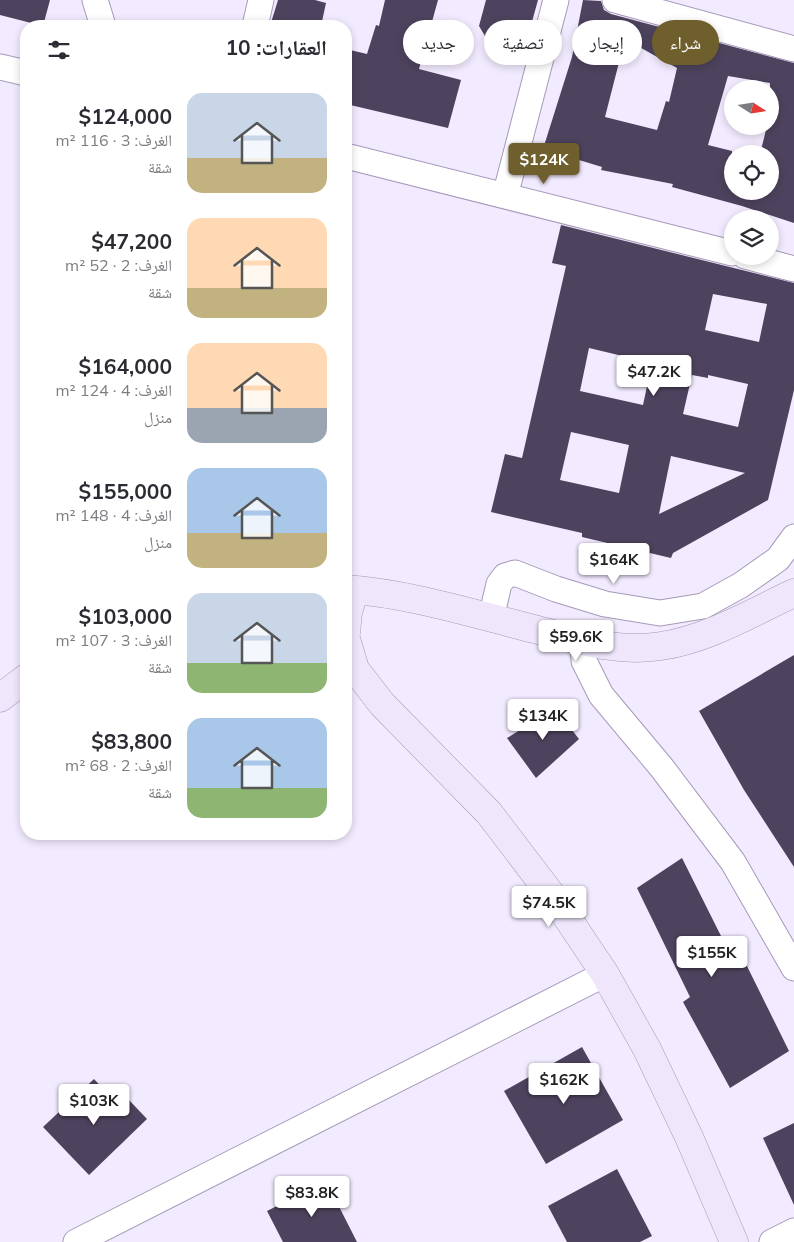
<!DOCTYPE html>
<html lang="ar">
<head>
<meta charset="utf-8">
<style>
  body { margin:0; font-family:Mulish,"Noto Naskh Arabic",sans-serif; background:#f2f2f3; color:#2b2b33; direction:rtl; height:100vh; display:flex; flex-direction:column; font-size:19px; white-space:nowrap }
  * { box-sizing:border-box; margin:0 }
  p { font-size:16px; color:#7c7c81 }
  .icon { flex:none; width:28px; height:28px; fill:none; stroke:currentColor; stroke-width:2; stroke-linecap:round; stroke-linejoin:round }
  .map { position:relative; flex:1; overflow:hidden; direction:ltr }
  .panel { position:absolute; left:20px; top:20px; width:332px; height:820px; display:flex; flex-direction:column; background:#fff; border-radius:20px; box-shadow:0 2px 8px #0003; direction:rtl }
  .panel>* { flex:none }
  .hud { position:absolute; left:368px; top:20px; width:351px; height:45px; direction:rtl; display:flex; gap:10px }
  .needle { width:32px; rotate:102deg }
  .buttons { position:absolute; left:724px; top:80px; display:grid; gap:10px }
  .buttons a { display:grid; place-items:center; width:55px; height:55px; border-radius:50%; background:#fff; box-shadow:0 2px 8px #0003; font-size:25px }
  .price { position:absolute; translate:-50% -42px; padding:0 11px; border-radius:5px; background:#fff; color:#222; font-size:16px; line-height:32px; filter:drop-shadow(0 1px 2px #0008) }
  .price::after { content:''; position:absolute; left:50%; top:30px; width:15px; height:11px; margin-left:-8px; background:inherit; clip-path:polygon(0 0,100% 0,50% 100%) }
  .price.selected { background:#6e5f2d; color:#fff }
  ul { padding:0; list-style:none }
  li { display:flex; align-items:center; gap:15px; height:125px; padding:0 25px }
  li span { display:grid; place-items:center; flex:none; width:140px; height:100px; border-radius:15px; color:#555 }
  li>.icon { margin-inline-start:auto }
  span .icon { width:60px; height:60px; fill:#fffc; stroke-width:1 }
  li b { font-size:21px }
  h2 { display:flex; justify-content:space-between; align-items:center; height:60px; padding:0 25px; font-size:21px }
  .tag { padding:0 18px; border-radius:22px; background:#fff; box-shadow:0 2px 8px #0003; font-size:18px; line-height:45px }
  .tag.selected { background:#6e5f2d; color:#fff }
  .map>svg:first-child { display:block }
  .building { fill:#4e435e; fill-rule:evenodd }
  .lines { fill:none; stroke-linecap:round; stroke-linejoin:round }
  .street-casing { stroke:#a69ab9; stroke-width:27 }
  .secondary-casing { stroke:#a69ab9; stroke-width:29 }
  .street { stroke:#fff; stroke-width:25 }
  .secondary { stroke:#efe6fc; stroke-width:28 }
</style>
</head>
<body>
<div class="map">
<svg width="794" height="1242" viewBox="0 0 794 1242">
  <rect width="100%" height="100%" fill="#f2eafe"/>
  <!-- building -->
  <path class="building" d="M 0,0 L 50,0 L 43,26 L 0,15 Z
    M 278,0 L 315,0 L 326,3 L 321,26 L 270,26 Z
    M 385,0 L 438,0 L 419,69 L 461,80 L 448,128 L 346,104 L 346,49 L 367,54 L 376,25 L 379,26 Z
    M 486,0 L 538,0 L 525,47 L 485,36 L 479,26 Z
    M 583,0 L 601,1 L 604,10 L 611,14 L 794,63 L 794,223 L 742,206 L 672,187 L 673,184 L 601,170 L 602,167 L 543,149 L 572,57 ZM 625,39 L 677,68 L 669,102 L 666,101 L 657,130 L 605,117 ZM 728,76 L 770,83 L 770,126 L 767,126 L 760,154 L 770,154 L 770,191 L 732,191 L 732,151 L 708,145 Z
    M 561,225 L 794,283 L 794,390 L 768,500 L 673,553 L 671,558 L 582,537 L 582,533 L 491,512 L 505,454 L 522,458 L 566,266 L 552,263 ZM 713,294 L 767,304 L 759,342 L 705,330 ZM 589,348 L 652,363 L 643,405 L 580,391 ZM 692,375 L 708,378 L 708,375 L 748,384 L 738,427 L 683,414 ZM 571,432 L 629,445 L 619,493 L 560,480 ZM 671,456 L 745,473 L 659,514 Z
    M 794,655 L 794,867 L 744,790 L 699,711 Z
    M 555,708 L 579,739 L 536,778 L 507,738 Z
    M 682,858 L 736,966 L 744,960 L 789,1051 L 730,1088 L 683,1002 L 690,997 L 637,888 Z
    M 582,1047 L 623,1120 L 546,1164 L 504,1091 Z
    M 94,1079 L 121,1108 L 129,1100 L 147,1119 L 89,1175 L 43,1127 Z
    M 794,1123 L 794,1205 L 763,1138 Z
    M 617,1169 L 652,1236 L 640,1242 L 567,1242 L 548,1206 Z
    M 326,1181 L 357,1242 L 283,1242 L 267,1211 Z"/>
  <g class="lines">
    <!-- street casing -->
    <g class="street-casing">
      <path id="street" d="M 95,0 L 103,26
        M 615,0 L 794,49
        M 255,26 L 261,0
        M 0,67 L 26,73
        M 346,156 L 732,253
        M 505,196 L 556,0
        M 745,256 L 794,269
        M 491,618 L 499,584 L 505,576 L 515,573 L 556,589 L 605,604 L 660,613 L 703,606 L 741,585 L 778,559 L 794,537
        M 583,641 L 584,661 L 601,695 L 662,768 L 733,862 L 794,968
        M 76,1242 L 605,974
        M 772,1242 L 794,1231"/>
    </g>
    <!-- secondary casing -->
    <g class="secondary-casing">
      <path id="secondary" d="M 346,589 C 412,594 474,614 538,630 C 578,640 620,653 661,646 C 708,639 751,613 794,593
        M 346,633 L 348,612 L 355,590
        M 346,639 L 355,669 L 382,704 L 489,813 L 556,901 L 605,974 L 647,1049 L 689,1137 L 734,1242
        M 0,698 L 26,678"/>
    </g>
    <!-- street -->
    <use href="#street" class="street"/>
    <!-- secondary -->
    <use href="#secondary" class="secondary"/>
  </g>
</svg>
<div class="buttons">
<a><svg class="needle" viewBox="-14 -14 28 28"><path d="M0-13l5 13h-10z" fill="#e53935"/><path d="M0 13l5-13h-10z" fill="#7c7c81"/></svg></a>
<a><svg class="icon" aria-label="locate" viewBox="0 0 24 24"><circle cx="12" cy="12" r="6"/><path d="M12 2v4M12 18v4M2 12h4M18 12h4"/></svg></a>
<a><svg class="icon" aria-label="layers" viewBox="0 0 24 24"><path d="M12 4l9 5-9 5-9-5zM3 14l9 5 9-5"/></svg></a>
</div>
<b class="price selected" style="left:544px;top:185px">$124K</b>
<b class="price" style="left:654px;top:397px">$47.2K</b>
<b class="price" style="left:614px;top:585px">$164K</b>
<b class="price" style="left:576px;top:662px">$59.6K</b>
<b class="price" style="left:543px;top:741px">$134K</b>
<b class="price" style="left:549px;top:928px">$74.5K</b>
<b class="price" style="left:712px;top:978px">$155K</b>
<b class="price" style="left:564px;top:1105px">$162K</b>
<b class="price" style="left:94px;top:1126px">$103K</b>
<b class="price" style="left:312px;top:1218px">$83.8K</b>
<div class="hud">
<a class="tag selected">شراء</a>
<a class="tag">إيجار</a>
<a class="tag">تصفية</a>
<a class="tag">جديد</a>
</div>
<section class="panel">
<h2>العقارات: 10<svg class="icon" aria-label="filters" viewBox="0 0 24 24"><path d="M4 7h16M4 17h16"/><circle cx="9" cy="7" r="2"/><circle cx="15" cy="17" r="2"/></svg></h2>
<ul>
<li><span style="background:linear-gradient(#c9d6e8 65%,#c2b280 0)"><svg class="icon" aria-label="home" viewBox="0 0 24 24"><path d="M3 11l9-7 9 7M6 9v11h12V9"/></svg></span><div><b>$124,000</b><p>الغرف: 3 · 116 m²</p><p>شقة</p></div></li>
<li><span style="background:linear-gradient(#ffd9b3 70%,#c2b280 0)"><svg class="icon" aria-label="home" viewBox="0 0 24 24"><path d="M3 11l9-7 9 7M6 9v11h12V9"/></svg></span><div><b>$47,200</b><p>الغرف: 2 · 52 m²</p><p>شقة</p></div></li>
<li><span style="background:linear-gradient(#ffd9b3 65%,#9aa5b1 0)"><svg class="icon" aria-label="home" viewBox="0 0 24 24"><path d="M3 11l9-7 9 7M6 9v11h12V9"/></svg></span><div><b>$164,000</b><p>الغرف: 4 · 124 m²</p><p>منزل</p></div></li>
<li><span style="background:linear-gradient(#a9c7e8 65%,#c2b280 0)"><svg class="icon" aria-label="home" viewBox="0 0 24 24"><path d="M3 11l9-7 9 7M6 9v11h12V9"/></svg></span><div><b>$155,000</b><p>الغرف: 4 · 148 m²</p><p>منزل</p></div></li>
<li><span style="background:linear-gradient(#c9d6e8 70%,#8fb573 0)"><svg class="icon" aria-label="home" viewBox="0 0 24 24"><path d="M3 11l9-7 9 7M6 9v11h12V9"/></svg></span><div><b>$103,000</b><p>الغرف: 3 · 107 m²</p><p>شقة</p></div></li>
<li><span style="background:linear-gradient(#a9c7e8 70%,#8fb573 0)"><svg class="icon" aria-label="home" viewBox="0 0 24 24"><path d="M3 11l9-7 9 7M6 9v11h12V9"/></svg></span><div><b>$83,800</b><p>الغرف: 2 · 68 m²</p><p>شقة</p></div></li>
</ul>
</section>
</div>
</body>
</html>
